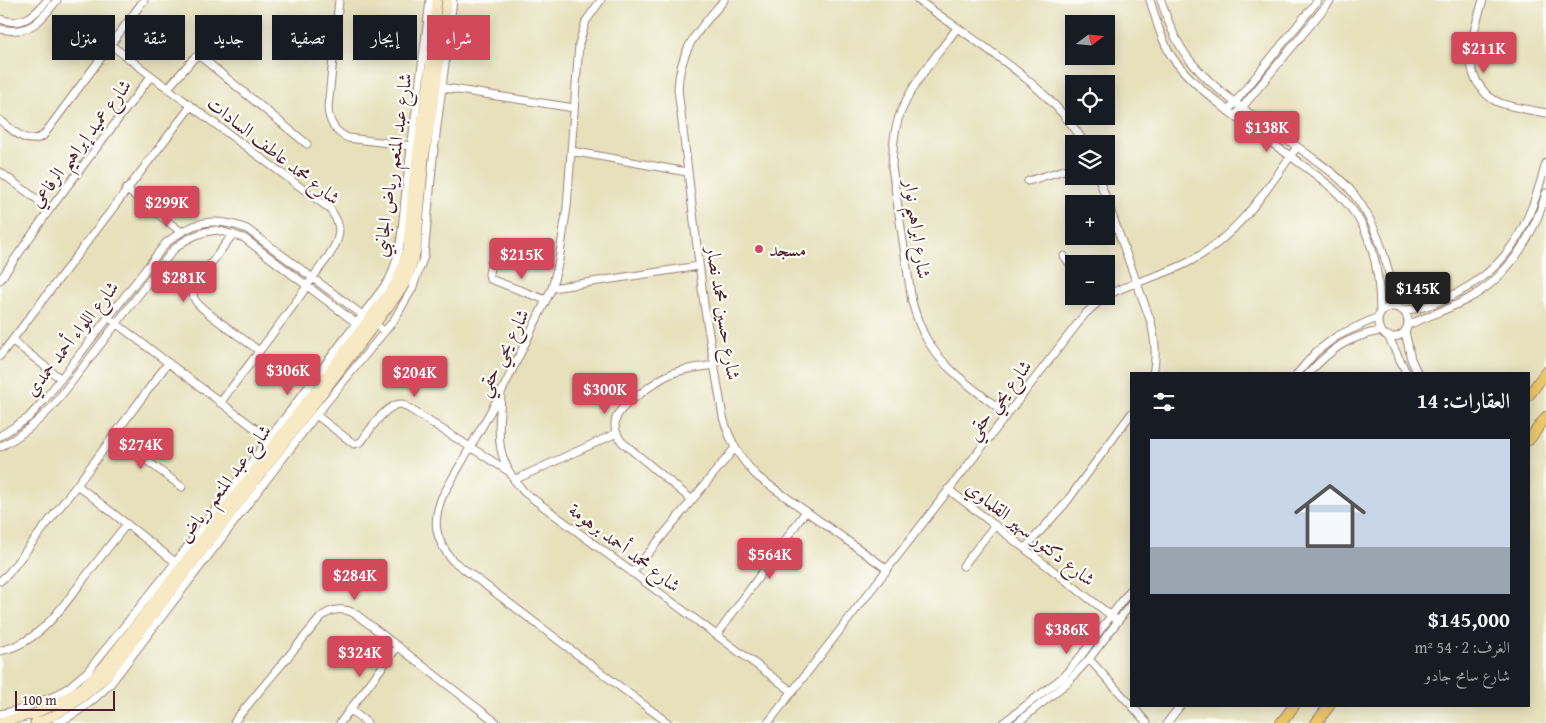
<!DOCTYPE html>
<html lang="ar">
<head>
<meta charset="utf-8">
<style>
  body { margin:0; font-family:"Gentium Book Plus",Amiri,serif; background:#20242c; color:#f1f3f6; direction:rtl; height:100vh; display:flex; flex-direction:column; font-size:19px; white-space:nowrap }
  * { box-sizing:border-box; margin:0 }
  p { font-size:16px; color:#9ea1a6 }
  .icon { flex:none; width:28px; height:28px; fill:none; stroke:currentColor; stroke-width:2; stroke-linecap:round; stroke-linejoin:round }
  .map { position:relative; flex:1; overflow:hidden; direction:ltr }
  .sheet { position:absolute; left:1130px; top:372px; width:400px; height:335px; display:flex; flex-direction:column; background:#171b24; border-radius:0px; box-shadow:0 2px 12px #0003; direction:rtl }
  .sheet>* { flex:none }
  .guide { position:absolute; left:15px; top:15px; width:475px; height:45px; direction:rtl; display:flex; gap:10px }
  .needle { width:32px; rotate:74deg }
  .buttons { position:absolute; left:1065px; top:15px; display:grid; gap:10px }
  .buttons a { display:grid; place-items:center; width:50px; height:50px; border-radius:0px; background:#171b24; box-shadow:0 2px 12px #0003; font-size:25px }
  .scale { position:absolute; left:15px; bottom:12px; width:100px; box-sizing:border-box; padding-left:5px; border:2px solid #4a1f2b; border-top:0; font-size:14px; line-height:18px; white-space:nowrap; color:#4a1f2b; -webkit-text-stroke:4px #fdfcf7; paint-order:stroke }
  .price { position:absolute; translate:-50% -42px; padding:0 11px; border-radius:5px; background:#d1495b; color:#fff; font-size:16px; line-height:32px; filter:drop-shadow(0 1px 2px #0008) }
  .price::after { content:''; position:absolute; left:50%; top:30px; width:15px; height:11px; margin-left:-8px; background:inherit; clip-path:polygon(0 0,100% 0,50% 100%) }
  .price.current { background:#222; color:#fff }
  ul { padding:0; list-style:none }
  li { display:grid; align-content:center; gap:10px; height:265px; padding:0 20px }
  li span { display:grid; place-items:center; height:155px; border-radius:0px; color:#555 }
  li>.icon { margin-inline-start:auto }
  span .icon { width:90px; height:90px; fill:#fffc; stroke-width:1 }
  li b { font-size:21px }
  h2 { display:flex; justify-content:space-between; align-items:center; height:60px; padding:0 20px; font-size:21px }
  .pill { padding:0 18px; border-radius:0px; background:#171b24; box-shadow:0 2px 12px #0003; font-size:18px; line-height:45px }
  .pill.current { background:#d1495b; color:#fff }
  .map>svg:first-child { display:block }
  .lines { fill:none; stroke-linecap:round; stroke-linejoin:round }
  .street-casing { stroke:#988073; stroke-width:9 }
  .secondary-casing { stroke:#988073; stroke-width:11 }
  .primary-casing { stroke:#988073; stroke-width:12 }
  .street { stroke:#fff; stroke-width:7 }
  .secondary { stroke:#f7e9c3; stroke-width:9 }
  .primary { stroke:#eac769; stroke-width:10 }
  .poi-dot { fill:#d1495b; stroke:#fdfcf7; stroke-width:2 }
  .labels { text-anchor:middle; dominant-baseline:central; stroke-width:4.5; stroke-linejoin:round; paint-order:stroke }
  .street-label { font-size:19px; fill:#4a1f2b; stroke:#fdfcf7 }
  .poi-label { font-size:19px; fill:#4a1f2b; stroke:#fdfcf7; text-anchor:start }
</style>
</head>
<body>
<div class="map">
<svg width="1546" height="723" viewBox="0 0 1546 723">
  <rect width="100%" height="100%" fill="#fdfcf7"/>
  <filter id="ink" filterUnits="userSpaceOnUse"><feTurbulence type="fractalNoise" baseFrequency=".02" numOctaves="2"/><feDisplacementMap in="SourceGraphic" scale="10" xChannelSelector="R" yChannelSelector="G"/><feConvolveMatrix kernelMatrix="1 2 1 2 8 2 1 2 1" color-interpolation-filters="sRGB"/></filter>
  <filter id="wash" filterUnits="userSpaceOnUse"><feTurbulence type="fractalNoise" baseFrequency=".0096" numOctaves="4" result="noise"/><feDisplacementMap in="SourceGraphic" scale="20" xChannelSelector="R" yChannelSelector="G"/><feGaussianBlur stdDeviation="1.12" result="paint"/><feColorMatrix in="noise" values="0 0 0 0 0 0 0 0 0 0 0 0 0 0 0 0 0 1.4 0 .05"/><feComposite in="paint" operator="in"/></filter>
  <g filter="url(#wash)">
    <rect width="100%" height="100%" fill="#e6e0bb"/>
  </g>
  <g filter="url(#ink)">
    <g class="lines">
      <!-- street casing -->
      <g class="street-casing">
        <path id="street" d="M 339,0 L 328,108 C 329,123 335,132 348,138 L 412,146
          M 601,0 L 586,21 L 579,44 L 567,207 L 559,260 L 552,288 L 501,393 L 442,497 C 432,522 435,539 452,560 L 668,723
          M 724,0 C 699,30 680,47 678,89 L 704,304 L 723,417 C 730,442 740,459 758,477 L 887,569
          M 918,0 C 974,41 1049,84 1085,144
          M 1150,0 C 1156,20 1161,39 1172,57 C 1185,75 1203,91 1221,105 C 1246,126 1274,144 1301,164 C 1322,179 1342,194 1356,215 C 1375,242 1380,282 1380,314
          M 1161,0 C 1168,23 1177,46 1193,64 C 1224,100 1268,125 1306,153 C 1322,165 1340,177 1352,192 C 1380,226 1387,267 1398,307
          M 1483,0 C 1475,29 1460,63 1482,89 C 1486,95 1493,100 1500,103 C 1515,108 1531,110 1546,113
          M 0,19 C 21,27 35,16 47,0
          M 957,28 C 939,53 917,77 904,105 C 894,124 893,146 892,167 L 912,302 C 916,315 919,326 926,338 C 943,370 979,392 1006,414
          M 0,29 C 29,35 40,22 57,0
          M 111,45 L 191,106 L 330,209 C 336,218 341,226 338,237 C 335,250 324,262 316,273 C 286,318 252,360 220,403
          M 439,87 L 574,108
          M 168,88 L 195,57 L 201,57 L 307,144
          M 1228,111 L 1318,0
          M 1235,116 L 1331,0
          M 0,120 C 13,130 26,146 43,136 L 144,0
          M 571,151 L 687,172
          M 0,172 L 50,209
          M 1098,176 L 1151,322 C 1155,340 1157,355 1153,374
          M 1028,181 L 1074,167
          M 126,189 L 180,231
          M 233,234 L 195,285 C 193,290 192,295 195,300 C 201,311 247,341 259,351
          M 1064,256 L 1074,270
          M 491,263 L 489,274 L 490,279 L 546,300
          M 0,280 L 50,209 L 151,76
          M 552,288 L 699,266
          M1378 322a15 15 0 1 1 30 0a15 15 0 1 1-30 0Z
          M 1402,310 C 1419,310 1434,304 1449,297 C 1511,268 1529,225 1546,163
          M 113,321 L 269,439
          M 1408,325 C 1428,316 1449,309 1468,299 C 1508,277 1534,236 1546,193
          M 1405,331 L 1411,359 L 1418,374
          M 1388,336 L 1407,374
          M 13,341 L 61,379
          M 0,356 L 191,106
          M 1297,374 L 1316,352 L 1337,336 L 1378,317
          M 1308,374 C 1331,349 1347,337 1380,331
          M 501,396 C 498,438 495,459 524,492 L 793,692
          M 316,415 L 354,444 L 361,442 C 370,430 386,403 402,404 L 508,471
          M 0,436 L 28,418 L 45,399 L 166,243 C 193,221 214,216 247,229 L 384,331
          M 114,436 L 182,487
          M 0,447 C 21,436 37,423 53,406 L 173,250 L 183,242 L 194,236 L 205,232 L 217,230 L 244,238 L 360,326
          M 514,480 L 617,433
          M 77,485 L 179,565
          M 948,489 L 1118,621
          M 692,500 L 622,442 C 603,418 626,404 644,391 C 653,384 662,377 673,373 C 686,368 701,367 715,365
          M 1025,548 L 1065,504 L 1131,414
          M 963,566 L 995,525
          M 632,573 L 734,449
          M 0,581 L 8,574 L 77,485 L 168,363
          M 717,635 L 806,511
          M 0,651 C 40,643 63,606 86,576 C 99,559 113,541 127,524
          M 1089,659 L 1131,705
          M 1132,706 L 1147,723
          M 350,709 L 367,723
          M 0,714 L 19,710 L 57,695 L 69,687 L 88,671 L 175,563 L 389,280 C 404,248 402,217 407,182 C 414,122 423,61 430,0
          M 56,723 C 78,714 95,699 111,683 L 316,415 L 394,320 L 412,289 L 424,256 L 433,158 L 453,0
          M 234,723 L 237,718 L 321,617 C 332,608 345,607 357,615 L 497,723
          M 340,723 L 398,646
          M 768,723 L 1085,314 C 1095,305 1105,295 1118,290 C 1141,280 1166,274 1189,262 C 1238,236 1266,190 1297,147
          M 1003,723 L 1063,677 L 1081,656 L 1131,589
          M 1017,723 L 1068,682 L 1089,659 L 1131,604
          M 1167,723 L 1180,706"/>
      </g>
      <!-- secondary casing -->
      <g class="secondary-casing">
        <path id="secondary" d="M 0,722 L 34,714 L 60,702 L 83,687 L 103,667 L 181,567 L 394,286 L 400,274 L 408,248 L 413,183 L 428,85 L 437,0
          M 35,723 C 64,714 88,695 109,673 L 401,290 L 408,278 L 416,250 L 424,158 L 436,87 L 447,0"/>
      </g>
      <!-- primary casing -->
      <g class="primary-casing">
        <path id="primary" d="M 1529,395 L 1546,372
          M 1529,440 L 1546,417
          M 1281,723 L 1294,706
          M 1316,723 L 1329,706"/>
      </g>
      <!-- street -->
      <use href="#street" class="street"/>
      <!-- secondary -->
      <use href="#secondary" class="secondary"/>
      <!-- primary -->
      <use href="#primary" class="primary"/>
    </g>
  </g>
  <!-- markers -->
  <circle class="poi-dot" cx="759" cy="249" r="5"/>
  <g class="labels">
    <!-- street labels -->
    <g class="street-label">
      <text transform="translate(80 143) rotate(-53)">شارع عميد إبراهيم الرفاعي</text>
      <text transform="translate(274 150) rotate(38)">شارع محمد عاطف السادات</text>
      <text transform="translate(392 165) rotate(-82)">شارع عبد المنعم رياض الجانبي</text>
      <text transform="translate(918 229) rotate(82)">شارع ابراهيم نوار</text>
      <text transform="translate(724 313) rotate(81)">شارع حسين محمد نصار</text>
      <text transform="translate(71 338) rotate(-52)">شارع اللواء أحمد حمدي</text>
      <text transform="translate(502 352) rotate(-63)">شارع يحي حقي</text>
      <text transform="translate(998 399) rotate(-52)">شارع يحي حقي</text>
      <text transform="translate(224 483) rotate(-53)">شارع عبد المنعم رياض</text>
      <text transform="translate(1031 533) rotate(38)">شارع دكتور سهير القلماوي</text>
      <text transform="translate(625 547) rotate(37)">شارع محمد أحمد برهومة</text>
    </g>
    <!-- poi labels -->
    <g class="poi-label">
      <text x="769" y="249">مسجد</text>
    </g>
  </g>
</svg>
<div class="buttons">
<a><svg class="needle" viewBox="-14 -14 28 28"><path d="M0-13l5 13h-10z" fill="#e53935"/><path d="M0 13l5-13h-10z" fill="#9ea1a6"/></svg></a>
<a><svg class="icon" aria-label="locate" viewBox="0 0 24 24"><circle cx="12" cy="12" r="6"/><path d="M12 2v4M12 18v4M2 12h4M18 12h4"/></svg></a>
<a><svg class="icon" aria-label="layers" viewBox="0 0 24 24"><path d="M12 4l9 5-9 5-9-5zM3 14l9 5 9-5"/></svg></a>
<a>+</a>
<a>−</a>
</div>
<div class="scale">100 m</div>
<b class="price" style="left:1484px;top:74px">$211K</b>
<b class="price" style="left:1267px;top:153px">$138K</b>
<b class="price" style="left:167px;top:228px">$299K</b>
<b class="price" style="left:522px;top:280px">$215K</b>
<b class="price" style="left:184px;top:303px">$281K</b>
<b class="price current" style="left:1418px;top:314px">$145K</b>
<b class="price" style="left:288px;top:396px">$306K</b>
<b class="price" style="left:415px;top:398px">$204K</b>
<b class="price" style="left:605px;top:415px">$300K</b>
<b class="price" style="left:141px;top:470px">$274K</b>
<b class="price" style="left:770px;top:580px">$564K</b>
<b class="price" style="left:355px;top:601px">$284K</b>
<b class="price" style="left:1067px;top:655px">$386K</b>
<b class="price" style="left:360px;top:678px">$324K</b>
<div class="guide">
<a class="pill current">شراء</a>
<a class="pill">إيجار</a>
<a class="pill">تصفية</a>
<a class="pill">جديد</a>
<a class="pill">شقة</a>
<a class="pill">منزل</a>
</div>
<section class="sheet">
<h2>العقارات: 14<svg class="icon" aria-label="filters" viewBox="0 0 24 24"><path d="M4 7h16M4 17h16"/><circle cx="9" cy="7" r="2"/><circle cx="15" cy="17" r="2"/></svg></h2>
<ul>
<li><span style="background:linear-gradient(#c9d6e8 70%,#9aa5b1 0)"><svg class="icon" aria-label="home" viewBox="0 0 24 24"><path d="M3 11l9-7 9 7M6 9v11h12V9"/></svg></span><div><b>$145,000</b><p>الغرف: 2 · 54 m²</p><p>شارع سامح جادو</p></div></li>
</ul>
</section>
</div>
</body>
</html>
